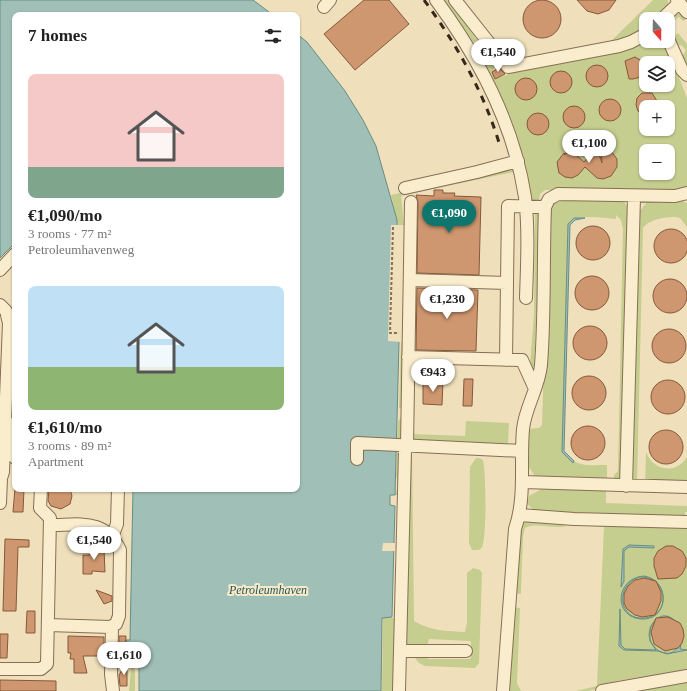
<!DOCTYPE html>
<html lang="en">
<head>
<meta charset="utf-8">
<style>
  body { margin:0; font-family:"Times New Roman",serif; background:#f2f2f2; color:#222; height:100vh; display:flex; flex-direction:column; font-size:15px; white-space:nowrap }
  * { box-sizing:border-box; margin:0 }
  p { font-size:13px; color:#767676 }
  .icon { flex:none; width:22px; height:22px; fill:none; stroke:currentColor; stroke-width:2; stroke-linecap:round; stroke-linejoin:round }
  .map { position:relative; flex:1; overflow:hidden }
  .details { position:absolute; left:12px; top:12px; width:288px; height:480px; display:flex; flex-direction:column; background:#fff; border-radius:8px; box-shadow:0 1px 3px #0004 }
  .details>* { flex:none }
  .needle { width:26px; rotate:160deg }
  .buttons { position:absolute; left:639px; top:12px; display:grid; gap:8px }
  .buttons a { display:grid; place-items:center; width:36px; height:36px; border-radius:8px; background:#fff; box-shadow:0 1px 3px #0004; font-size:20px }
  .price { position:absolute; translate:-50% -34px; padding:0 9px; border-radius:14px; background:#fff; color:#222; font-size:13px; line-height:26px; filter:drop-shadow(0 1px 2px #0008) }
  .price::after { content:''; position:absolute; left:50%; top:24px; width:12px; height:9px; margin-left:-6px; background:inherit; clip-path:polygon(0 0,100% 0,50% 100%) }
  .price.current { background:#0f766e; color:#fff }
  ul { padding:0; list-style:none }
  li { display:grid; align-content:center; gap:8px; height:212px; padding:0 16px }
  li span { display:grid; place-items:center; height:124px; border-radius:8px; color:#555 }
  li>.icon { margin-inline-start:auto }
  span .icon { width:72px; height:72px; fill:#fffc; stroke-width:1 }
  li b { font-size:17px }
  h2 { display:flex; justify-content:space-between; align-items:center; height:48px; padding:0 16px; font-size:17px }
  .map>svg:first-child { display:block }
  .green { fill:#c5cd8f; fill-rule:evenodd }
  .water { fill:#a0bfb6; stroke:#678d84; fill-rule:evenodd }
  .pier { fill:#efe0bb }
  .building { fill:#cf976f; stroke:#86583a }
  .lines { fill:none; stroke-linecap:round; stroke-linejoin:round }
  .minor-casing { stroke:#866f55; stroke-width:14 }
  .path { stroke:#866f55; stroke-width:2; stroke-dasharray:3 2; stroke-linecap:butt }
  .minor { stroke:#faedce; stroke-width:12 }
  .rail { stroke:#35271a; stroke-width:3; stroke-dasharray:7 7; stroke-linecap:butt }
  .labels { text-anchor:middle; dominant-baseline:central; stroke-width:4; stroke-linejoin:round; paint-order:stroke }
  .water-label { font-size:12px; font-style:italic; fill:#295553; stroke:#f6eacb }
</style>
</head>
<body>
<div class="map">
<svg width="687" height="691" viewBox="0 0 687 691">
  <rect width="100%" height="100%" fill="#efe0bb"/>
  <!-- green -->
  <path class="green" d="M 443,0 L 450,0 L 479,43 L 471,41 Z
    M 460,0 L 510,62 L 609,43 L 653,0 L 668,0 C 669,9 663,13 657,19 L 646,19 L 646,29 L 630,39 L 511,64 Z
    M 675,13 L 680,14 L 686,19 L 683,21 L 679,17 L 668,25 L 676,35 L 678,33 L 687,44 L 687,70 L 680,61 L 686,50 L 681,45 L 674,47 L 668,34 L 668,19 Z
    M 646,38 L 646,41 L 665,41 L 687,98 L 687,186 L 672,193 L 545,190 L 540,194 L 539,201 L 531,202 L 520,150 L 504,106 L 480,57 L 483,49 L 489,60 L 493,59 L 497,62 L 492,72 L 495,79 L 509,74 L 508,71 ZM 646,63 L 668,63 L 668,85 L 646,85 ZM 646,107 L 668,107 L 668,129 L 646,129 ZM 646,151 L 668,151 L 668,173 L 646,173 Z
    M 508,168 L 515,171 L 519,199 L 514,172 L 499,175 L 401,196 L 404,225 L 398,225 L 391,195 Z
    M 573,199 L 620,200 L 625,203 L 629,210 L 623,474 L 617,483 L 614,483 L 614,475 L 618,471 L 623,229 L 621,220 L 616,215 L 616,219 C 600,218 580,213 568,225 L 562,452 C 579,468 586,465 607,465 L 607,483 L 536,478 L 527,464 L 528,429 L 539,428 L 542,425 L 549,212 L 554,203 Z
    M 679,200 L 687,203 L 687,227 L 680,218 C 670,215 649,219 643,228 L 637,484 L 635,484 L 629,473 L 636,216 L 647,202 Z
    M 538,212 L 539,267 L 534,366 L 530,366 L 534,314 L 535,219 L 535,214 Z
    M 405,341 L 407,341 L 404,441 L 403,449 L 399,453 L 399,465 L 402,465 L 398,632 L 396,633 L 396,638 L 394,639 L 396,661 L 393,691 L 382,691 L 383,618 L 394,618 L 396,614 L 399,495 L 395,495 L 398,486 L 396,475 L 398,422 L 400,418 L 403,418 L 404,408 L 399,408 L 401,342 Z
    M 466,421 L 509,423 L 508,446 L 411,444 L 411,434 L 465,436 Z
    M 646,452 C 653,471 676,475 687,457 L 687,485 L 645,485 Z
    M 408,453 L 412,453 L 414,621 C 430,631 447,631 465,632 L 467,622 L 467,573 L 473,568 L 480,570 L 482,573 L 479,663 L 475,668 L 425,666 L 419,663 L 415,658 L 417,656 L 427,656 L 428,659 L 469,659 L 471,658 L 471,642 L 470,641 L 429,639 L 427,646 L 405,646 Z
    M 476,458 L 479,458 L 483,460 C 486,472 487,536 482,547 C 481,549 480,549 478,550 L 472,550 L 469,543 L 470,467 Z
    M 547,486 L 606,490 L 606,503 L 687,506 L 687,512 L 685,512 L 685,518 L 594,515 L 534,510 L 527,504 L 529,496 Z
    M 524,521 L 568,524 C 561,532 536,521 525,528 L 523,536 L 521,591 L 521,594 L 513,593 L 521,524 Z
    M 583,525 L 687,525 L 687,673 L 642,680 L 641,677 L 617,681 L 617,685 L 588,691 L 576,691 L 597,686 L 604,527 Z
    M 512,607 L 520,608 L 517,683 L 521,691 L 509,691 L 508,688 Z
    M 132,660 L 135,670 L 135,691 L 129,691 Z
    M 687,678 L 687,691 L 617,691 Z"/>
  <!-- water -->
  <path class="water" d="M 0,0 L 253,0 L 273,15 L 15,15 L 15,243 L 0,258 Z
    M 297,34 L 307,42 L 345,91 L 363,120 L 376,146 L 397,220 L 399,342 L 395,495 L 390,495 L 390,505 L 395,506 L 392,617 L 382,618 L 381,691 L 139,691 L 139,667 L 137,660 L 130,651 L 125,651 L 126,640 L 130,640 L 133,489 L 297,489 Z
    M 574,218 L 585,218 L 575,220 L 570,225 L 564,451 L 574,461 L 573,463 L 562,452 L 568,224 Z
    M 629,545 L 654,546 L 654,548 L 629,547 L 624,551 L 624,581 L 621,587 L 623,549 Z
    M 644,576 C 671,580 669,621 641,619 C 613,617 615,578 644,576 ZM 639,577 C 668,575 672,615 645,618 C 619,621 614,586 639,577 Z
    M 620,609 L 621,645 L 625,649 L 656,650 L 650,641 L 650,628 C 663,601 687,624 680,649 L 687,650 L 667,654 L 658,651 L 624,650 L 619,646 ZM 666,617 C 687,617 685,664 659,651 C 653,647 650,642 649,635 C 650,625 656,619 666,617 Z"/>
  <!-- pier -->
  <path class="pier" d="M 391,225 L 400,225 L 401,342 L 388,341 Z
    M 383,543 L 396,543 L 396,551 L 382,551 Z"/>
  <!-- building -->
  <path class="building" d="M 364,0 L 389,0 L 409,24 L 355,70 L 324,34 Z
    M 577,0 L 616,0 L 609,10 L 598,14 L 587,11 Z
    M523 19a19 19 0 1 1 38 0a19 19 0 1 1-38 0Z
    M 635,57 L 642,61 L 645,69 L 641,77 L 633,79 L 629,79 L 625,61 Z
    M586 76a11 11 0 1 1 22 0a11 11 0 1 1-22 0Z
    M 499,68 L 505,74 L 495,79 L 492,72 Z
    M550 82a11 11 0 1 1 22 0a11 11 0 1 1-22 0Z
    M515 89a11 11 0 1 1 22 0a11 11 0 1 1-22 0Z
    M 642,93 L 652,93 L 657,101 L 658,107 L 646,107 L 646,117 L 638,111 L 636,105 L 637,98 Z
    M599 110a11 11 0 1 1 22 0a11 11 0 1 1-22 0Z
    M563 117a11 11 0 1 1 22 0a11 11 0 1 1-22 0Z
    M527 124a11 11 0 1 1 22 0a11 11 0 1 1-22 0Z
    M 601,146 L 611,151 L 617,159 L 617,167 L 611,176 L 603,179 L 597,178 L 585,167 L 578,175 L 572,178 L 565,177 L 559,173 L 557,162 L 564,153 L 565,155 L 565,153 L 576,155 L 584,162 L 597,148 L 602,163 Z
    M 434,190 L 443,190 L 443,193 L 455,193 L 454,196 L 481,197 L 479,275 L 417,273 L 418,202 L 416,195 L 434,196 Z
    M576 243a17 17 0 1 1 34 0a17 17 0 1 1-34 0Z
    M654 246a17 17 0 1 1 34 0a17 17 0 1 1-34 0Z
    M575 293a17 17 0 1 1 34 0a17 17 0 1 1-34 0Z
    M653 296a17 17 0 1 1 34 0a17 17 0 1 1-34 0Z
    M 417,288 L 478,290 L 476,351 L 416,350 Z
    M573 343a17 17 0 1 1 34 0a17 17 0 1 1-34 0Z
    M652 346a17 17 0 1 1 34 0a17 17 0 1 1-34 0Z
    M572 393a17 17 0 1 1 34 0a17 17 0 1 1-34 0Z
    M 464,379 L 473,379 L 472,406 L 463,406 Z
    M651 397a17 17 0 1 1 34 0a17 17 0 1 1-34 0Z
    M 423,381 L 443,381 L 442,405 L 423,404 Z
    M571 443a17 17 0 1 1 34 0a17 17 0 1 1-34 0Z
    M649 447a17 17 0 1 1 34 0a17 17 0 1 1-34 0Z
    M 15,488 L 24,489 L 23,512 L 13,512 Z
    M 49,489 L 70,489 L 72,496 L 70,504 L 61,509 L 51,506 L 48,501 Z
    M 5,539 L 29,540 L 29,547 L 18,547 L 16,611 L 3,611 Z
    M 666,546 L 673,546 L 682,551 L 686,558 L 686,566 L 682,574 L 677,578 L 658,579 L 654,566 L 654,558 L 658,551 Z
    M 90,548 L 104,549 L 105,572 L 92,571 L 92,574 L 83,574 L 83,555 L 90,555 Z
    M 644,578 L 656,581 L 661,592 L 661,601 L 655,615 L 642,617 L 635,615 L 627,609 L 624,603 L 624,594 L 628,586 L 635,580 Z
    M 96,590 L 112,596 L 112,601 L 104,604 Z
    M 27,611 L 35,611 L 35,633 L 26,633 Z
    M 668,617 L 680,623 L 683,629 L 684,636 L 682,643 L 678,648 L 665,651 L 654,644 L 651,632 L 656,618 Z
    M 0,634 L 8,634 L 7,658 L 0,658 Z
    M 68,636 L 104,637 L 104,656 L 83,656 L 87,673 L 74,673 L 74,659 L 70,659 L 71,653 L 68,653 Z
    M 119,636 L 126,636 L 125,655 L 119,655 Z
    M 127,661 L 127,686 L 120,686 L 119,675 Z
    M 0,680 L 56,681 L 56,691 L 0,691 Z"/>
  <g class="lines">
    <!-- minor casing -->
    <g class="minor-casing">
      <path id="minor" d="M 436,0 C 479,58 514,126 525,197 C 529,230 527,265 526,298
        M 455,0 L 508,67 L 619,46 L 631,42 L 646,34
        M 677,0 L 687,12
        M 324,7 L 330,0
        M 662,19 L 679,3
        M 668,39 L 682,70 L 687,75
        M 405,188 L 477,172 L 518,161
        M 0,270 L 15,254
        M 410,280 L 507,283
        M 0,305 L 6,311 L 9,323 L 3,472 L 1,478 L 0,503
        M 408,357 L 522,360 L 535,389
        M 506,360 L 508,206 L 545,207
        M 15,423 L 15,458
        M 357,459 L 357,443 L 522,451
        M 523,482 L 687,487
        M 626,486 L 634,197
        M 520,515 L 574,519 L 687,522
        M 112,537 L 117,524 L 118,489
        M 48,625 L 110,627 L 116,624 L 119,616 L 120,550 C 105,518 80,525 50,525
        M 112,627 L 111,674 L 113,691
        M 401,651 L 466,651
        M 0,669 L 41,669 L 47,664 L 50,518 L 40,508 L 41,489
        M 399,691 L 405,451 L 407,446 L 411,202
        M 503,691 L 515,529 C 526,497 520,463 523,429 C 525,408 539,387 541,365 C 545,313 543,259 545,207 L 549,199 L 558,194 L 675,196 L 687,193
        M 602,691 L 687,676"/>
    </g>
    <!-- path -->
    <path class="path" d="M 393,227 L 390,333 L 399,333"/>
    <!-- minor -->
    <use href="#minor" class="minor"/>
    <!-- rail -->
    <path class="rail" d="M 424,0 C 457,45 484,92 500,146"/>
  </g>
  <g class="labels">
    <!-- water labels -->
    <g class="water-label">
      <text x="268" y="590">Petroleumhaven</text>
    </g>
  </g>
</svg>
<div class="buttons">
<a><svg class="needle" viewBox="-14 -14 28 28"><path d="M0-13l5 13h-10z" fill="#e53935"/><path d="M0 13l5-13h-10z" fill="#767676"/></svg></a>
<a><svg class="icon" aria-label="layers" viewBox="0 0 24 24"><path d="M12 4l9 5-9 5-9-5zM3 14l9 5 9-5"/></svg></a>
<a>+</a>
<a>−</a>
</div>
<b class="price" style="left:498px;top:73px">€1,540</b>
<b class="price" style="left:589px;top:164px">€1,100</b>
<b class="price current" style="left:449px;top:234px">€1,090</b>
<b class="price" style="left:447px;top:320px">€1,230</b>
<b class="price" style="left:433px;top:393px">€943</b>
<b class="price" style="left:94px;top:561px">€1,540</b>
<b class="price" style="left:124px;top:676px">€1,610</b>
<section class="details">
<h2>7 homes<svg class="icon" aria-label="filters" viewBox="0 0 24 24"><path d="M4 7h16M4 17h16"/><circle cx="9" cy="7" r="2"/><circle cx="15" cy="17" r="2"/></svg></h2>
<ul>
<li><span style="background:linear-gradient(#f6c9c9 75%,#7fa58c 0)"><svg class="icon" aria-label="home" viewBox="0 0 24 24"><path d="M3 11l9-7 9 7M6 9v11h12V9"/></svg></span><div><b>€1,090/mo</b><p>3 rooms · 77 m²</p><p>Petroleumhavenweg</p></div></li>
<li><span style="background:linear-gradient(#bfe0f5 65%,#8fb573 0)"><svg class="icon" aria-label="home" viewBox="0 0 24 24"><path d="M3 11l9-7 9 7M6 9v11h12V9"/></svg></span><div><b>€1,610/mo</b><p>3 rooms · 89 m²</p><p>Apartment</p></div></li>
</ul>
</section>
</div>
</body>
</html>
